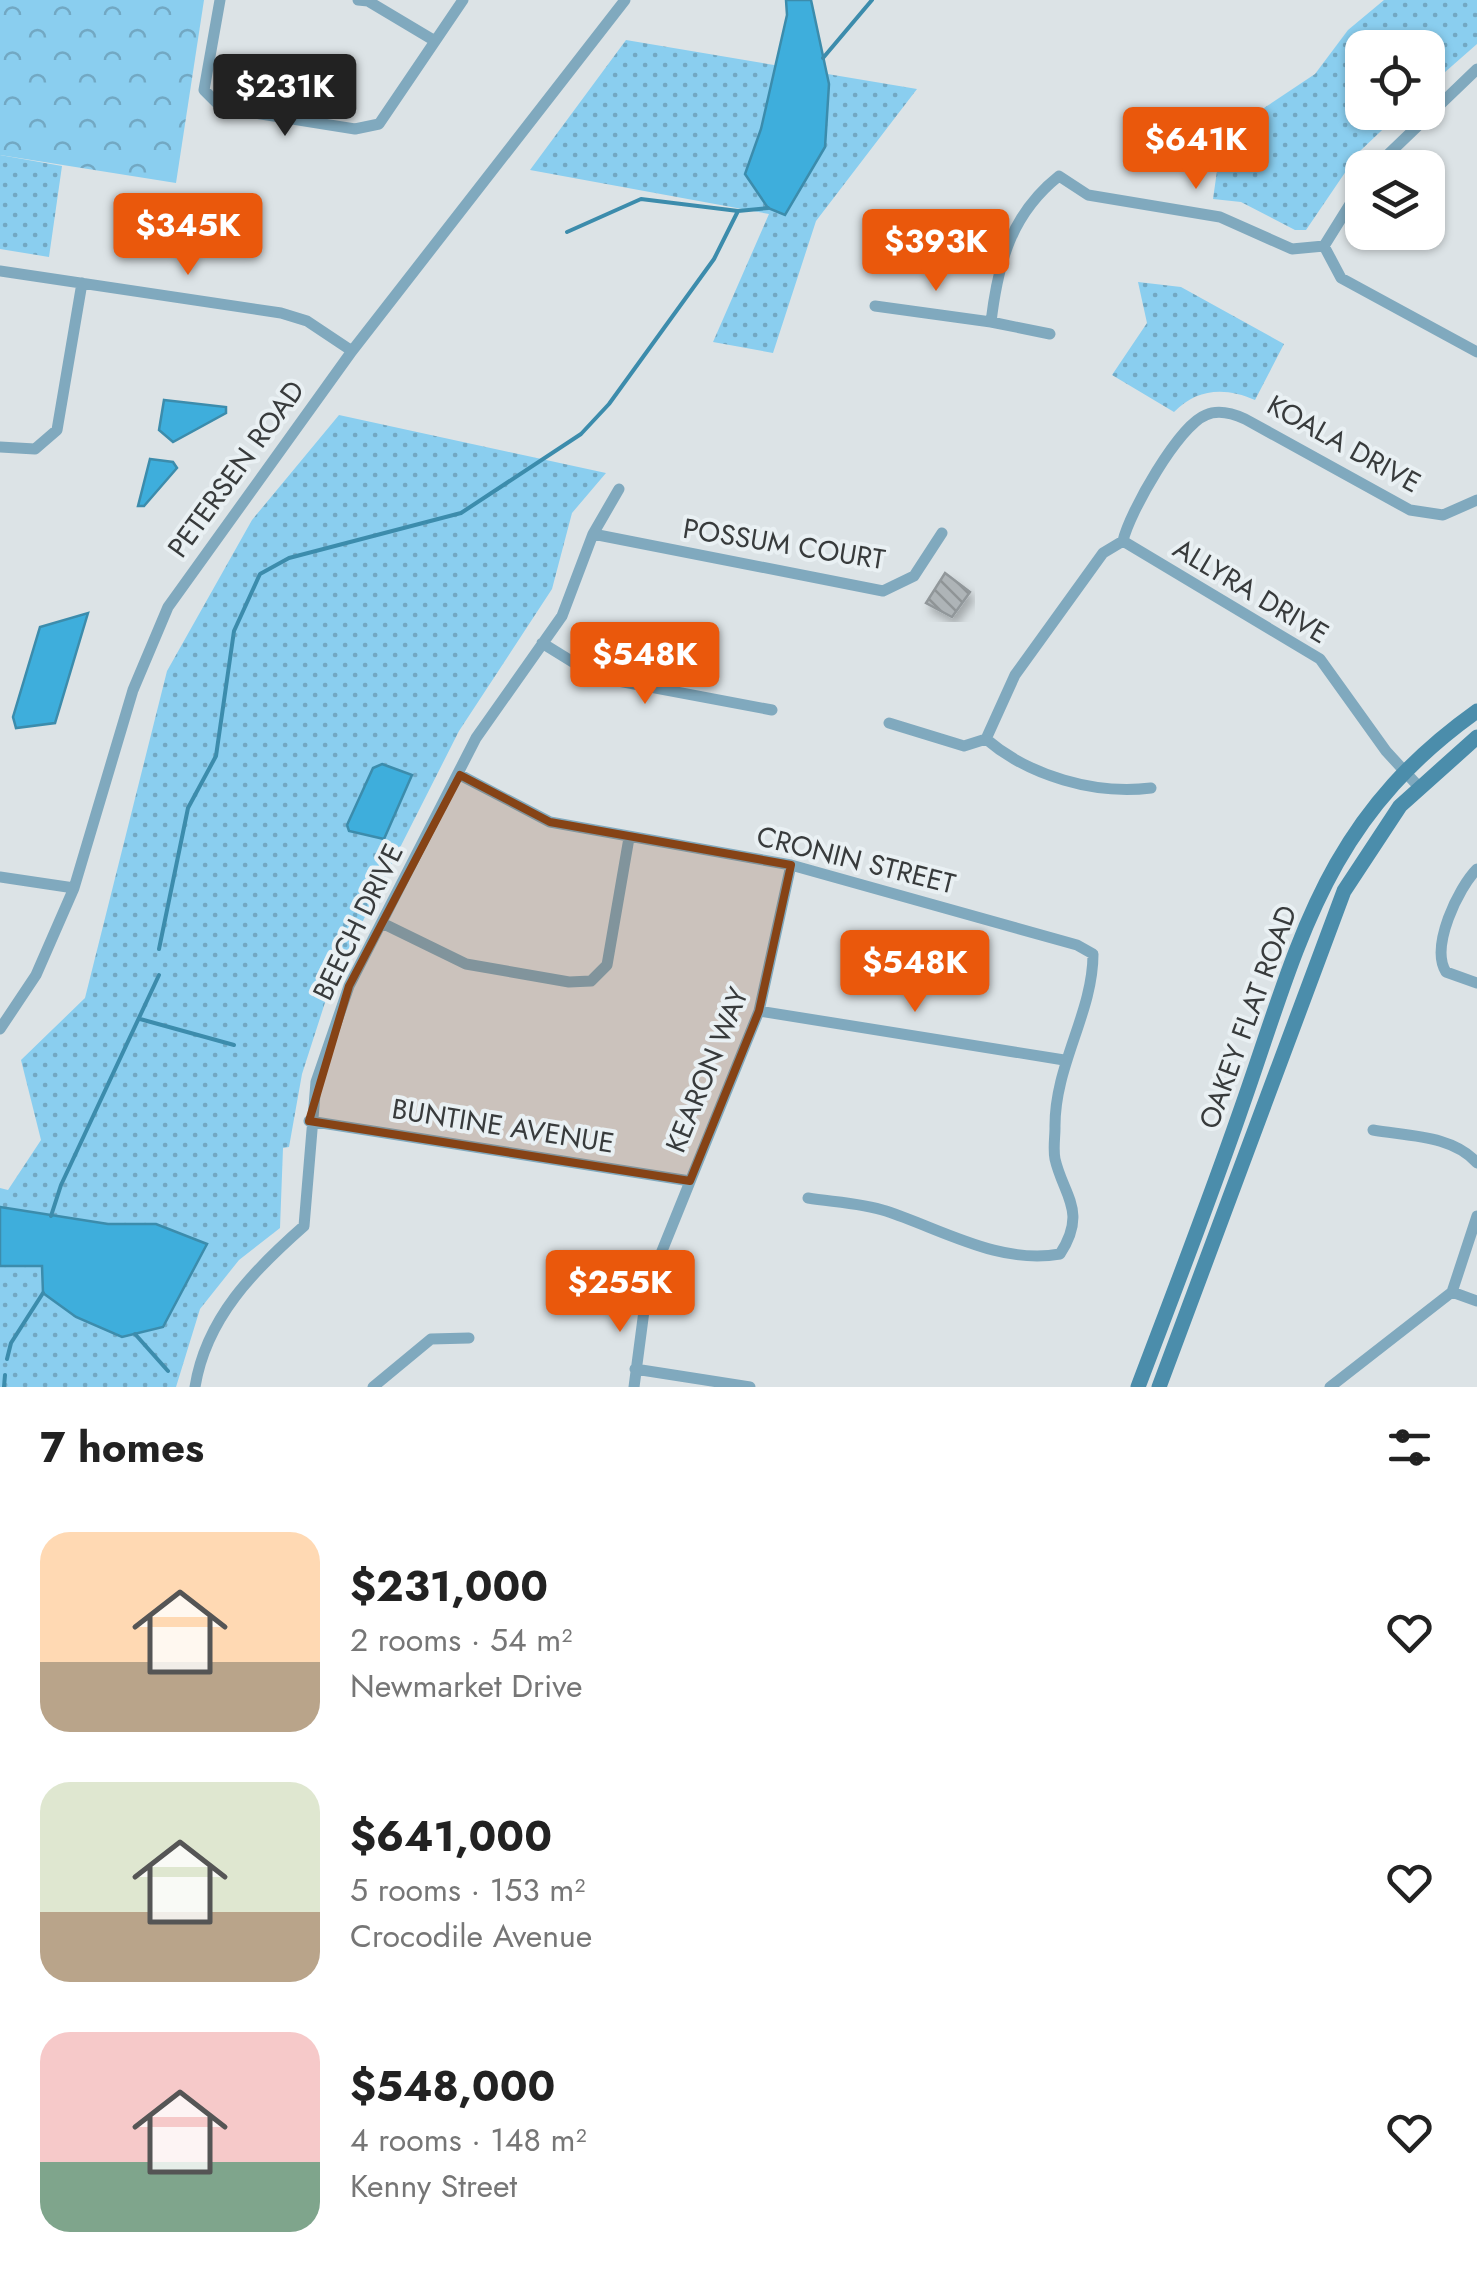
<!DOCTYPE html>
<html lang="en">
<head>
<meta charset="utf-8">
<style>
  body { margin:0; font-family:Jost,sans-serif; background:#f2f2f2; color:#222; height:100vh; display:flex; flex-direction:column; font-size:38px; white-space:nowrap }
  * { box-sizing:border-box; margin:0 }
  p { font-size:32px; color:#767676 }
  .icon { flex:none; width:55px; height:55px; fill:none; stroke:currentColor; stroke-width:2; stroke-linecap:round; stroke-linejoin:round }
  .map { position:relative; height:1387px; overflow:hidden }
  .sheet { display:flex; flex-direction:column; background:#fff; flex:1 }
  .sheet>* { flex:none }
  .fabs { position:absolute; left:1345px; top:30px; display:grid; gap:20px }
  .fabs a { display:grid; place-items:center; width:100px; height:100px; border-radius:20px; background:#fff; box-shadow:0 2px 8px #0004; font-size:50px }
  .price { position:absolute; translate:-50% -85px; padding:0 22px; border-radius:10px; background:#ea580c; color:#fff; font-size:32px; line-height:65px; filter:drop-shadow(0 2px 5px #0008) }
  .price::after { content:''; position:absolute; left:50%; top:60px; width:30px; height:22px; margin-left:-15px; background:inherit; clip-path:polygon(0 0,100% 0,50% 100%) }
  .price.on { background:#222; color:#fff }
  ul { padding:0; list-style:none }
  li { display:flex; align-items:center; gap:30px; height:250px; padding:0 40px }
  li span { display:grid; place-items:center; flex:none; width:280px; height:200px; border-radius:30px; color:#555 }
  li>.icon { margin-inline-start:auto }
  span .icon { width:120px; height:120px; fill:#fffc; stroke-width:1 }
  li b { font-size:42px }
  h2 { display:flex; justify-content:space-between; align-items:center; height:120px; padding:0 40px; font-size:42px }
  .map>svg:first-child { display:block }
  .grass { fill:url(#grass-dots) }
  .forest { fill:url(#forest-crowns) }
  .water { fill:#3eaedc; stroke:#3c8cac; stroke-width:2.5 }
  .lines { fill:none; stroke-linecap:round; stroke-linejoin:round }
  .stream { stroke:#3c8cac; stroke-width:4 }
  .building { fill:url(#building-back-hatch); stroke:#91979a; stroke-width:2.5; filter:url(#shadow) }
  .minor { stroke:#80a9be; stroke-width:11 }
  .secondary { stroke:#4b8dab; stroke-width:15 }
  .marked { fill:#864316; fill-opacity:0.2; stroke:#864316; stroke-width:8; stroke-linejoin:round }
  .labels { text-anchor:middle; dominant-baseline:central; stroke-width:8; stroke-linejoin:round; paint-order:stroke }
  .street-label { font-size:28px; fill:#383b3c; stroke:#e9f0f3 }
</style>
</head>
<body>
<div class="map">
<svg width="1477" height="1387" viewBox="0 0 1477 1387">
  <defs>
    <pattern id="grass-dots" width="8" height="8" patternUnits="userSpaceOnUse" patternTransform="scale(2.5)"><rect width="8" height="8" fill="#8aceef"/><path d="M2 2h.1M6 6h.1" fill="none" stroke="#72a8c3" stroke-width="1.8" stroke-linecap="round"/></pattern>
    <pattern id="forest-crowns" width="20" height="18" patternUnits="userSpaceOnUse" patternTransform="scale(2.5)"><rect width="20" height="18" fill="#8aceef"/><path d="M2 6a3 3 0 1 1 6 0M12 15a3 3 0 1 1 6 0" fill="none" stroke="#72a8c3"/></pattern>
    <pattern id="building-back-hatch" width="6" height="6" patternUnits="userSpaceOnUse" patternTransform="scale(2.5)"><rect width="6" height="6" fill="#aeb4b7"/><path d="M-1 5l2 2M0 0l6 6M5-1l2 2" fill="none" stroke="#8f9496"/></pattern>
    <filter id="shadow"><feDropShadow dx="4" dy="7" stdDeviation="5" flood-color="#0004"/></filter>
  </defs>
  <rect width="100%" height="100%" fill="#dce3e6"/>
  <!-- grass -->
  <path class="grass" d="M 1384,0 L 1477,0 L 1477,44 L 1428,87 L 1428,48 L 1362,48 L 1362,112 L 1400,113 L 1359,152 L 1306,230 L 1295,230 L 1241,202 L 1213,199 L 1222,136 L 1315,74 L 1348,30 Z
    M 626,40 L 917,89 L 816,221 L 773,353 L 713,342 L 769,214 L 530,170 Z
    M 0,155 L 62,166 L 49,257 L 0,249 Z
    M 1138,282 L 1181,287 L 1284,344 L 1255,400 C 1226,387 1197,388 1174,412 L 1112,375 L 1147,323 Z
    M 339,415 L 606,473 L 572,513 L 552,589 L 459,731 L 331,984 L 302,1074 L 289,1147 L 283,1148 L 280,1228 L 239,1260 L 200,1309 L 176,1387 L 0,1387 L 0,1188 L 8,1190 L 41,1140 L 21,1060 L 85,998 L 167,671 L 252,520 Z"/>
  <!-- forest -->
  <path class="forest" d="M 0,0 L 204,0 L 176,183 L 0,155 Z"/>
  <!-- water -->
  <path class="water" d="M 786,0 L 811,0 L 829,84 L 825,147 L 785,215 L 768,208 L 745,174 L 761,129 L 787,15 Z
    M 164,400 L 226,407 L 226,413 L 173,442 L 159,430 Z
    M 150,459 L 173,462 L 177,468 L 144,506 L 138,506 Z
    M 88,613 L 55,723 L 16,728 L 13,717 L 40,627 Z
    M 382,764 L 412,775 L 384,839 L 349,831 L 347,825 L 373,768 Z
    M 0,1207 L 108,1224 L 156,1224 L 207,1244 L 163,1327 L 122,1337 L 76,1317 L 43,1293 L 42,1266 L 0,1266 Z"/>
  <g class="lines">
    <!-- stream -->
    <path class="stream" d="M 823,58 L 872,0
      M 567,232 L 641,199 L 738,211
      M 159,949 L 188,808 L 216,756 L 234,631 L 260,574 L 289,558 L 461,513 L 581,434 L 609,404 L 714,259 L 738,211 L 768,208
      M 140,1019 L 234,1045
      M 51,1216 L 61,1185 L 159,975
      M 135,1334 L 168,1371
      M 7,1359 L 11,1343 L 43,1293
      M 4,1387 L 5,1375"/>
  </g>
  <!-- building -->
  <path class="building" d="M 945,573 L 970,592 L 952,617 L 926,603 Z"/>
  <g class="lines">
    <!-- minor -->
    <path class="minor" d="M 220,0 L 204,90 L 222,108 L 355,129 L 379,124 L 463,0
      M 358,0 L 368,1 L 435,41
      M 1374,168 L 1477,69
      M 1362,185 L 1324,246 L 1341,278 L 1477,352
      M 0,271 L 281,313 L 307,321 L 352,351
      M 875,306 L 991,322
      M 1050,334 L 991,322 C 998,263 1011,214 1059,176 L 1088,195 L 1220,217 L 1292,249 L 1324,246
      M 0,447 L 35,449 L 57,430 L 82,283
      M 593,534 L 883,591 L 914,576 L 942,533
      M 1123,541 L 1320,659 L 1386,751 L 1419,787
      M 542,643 L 597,677 L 772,710
      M 889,723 L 964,746 L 986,739 L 1015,675 L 1103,553 L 1123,541 C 1129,513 1179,425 1206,415 C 1219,409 1234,414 1245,419 L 1410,510 L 1443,515 L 1477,500
      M 986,739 C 1029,776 1095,795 1151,788
      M 460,775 L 550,822 L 791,865 L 1077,945 L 1093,954 C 1093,1013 1054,1066 1055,1128 C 1055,1137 1053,1149 1055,1159 C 1063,1195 1088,1211 1060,1254 C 1000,1265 941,1229 886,1211 C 862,1203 833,1202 808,1198
      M 1477,869 C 1458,888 1430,947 1446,972 L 1477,983
      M 0,877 L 74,888
      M 382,923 L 466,964 L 569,982 L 591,981 L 607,965 L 629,838
      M 759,1011 L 1064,1060
      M 0,1029 L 36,975 L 74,888 L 133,690 L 168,607 L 352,351 L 625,0
      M 309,1121 L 690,1181
      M 1373,1130 C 1407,1136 1453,1135 1477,1163
      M 1452,1292 L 1477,1301
      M 635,1369 L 750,1387
      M 195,1387 C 206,1318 254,1270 304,1226 L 316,1082 L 349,986 L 476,738 L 562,616 L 593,534 L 619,489
      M 373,1387 L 431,1339 L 469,1338
      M 634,1387 L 647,1288 L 759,1011 L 791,865
      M 1330,1387 L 1452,1292 L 1477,1216"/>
    <!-- secondary -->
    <path class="secondary" d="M 1138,1387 C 1172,1297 1207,1207 1239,1115 C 1299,946 1321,822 1477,711
      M 1159,1387 L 1344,891 L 1400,806 L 1477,737"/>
  </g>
  <!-- marked area -->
  <path class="marked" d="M 460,775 L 550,822 L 791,865 L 759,1011 L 690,1181 L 309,1121 L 349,986 Z"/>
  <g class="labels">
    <!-- street labels -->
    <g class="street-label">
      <text transform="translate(1344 444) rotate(29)">KOALA DRIVE</text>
      <text transform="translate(236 469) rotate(-54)">PETERSEN ROAD</text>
      <text transform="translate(784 544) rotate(9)">POSSUM COURT</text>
      <text transform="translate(1251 591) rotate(31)">ALLYRA DRIVE</text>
      <text transform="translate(856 860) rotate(14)">CRONIN STREET</text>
      <text transform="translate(358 922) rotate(-64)">BEECH DRIVE</text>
      <text transform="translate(1248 1017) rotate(-70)">OAKEY FLAT ROAD</text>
      <text transform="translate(707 1070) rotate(-68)">KEARON WAY</text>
      <text transform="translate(503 1126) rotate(9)">BUNTINE AVENUE</text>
    </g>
  </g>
</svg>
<div class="fabs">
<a><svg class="icon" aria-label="locate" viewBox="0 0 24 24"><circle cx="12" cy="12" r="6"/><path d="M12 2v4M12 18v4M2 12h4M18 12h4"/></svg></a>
<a><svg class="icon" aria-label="layers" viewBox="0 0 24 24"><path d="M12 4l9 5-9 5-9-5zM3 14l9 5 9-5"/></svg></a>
</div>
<b class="price on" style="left:285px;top:139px">$231K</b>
<b class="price" style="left:1196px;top:192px">$641K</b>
<b class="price" style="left:188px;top:278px">$345K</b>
<b class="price" style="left:936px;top:294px">$393K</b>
<b class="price" style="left:645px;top:707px">$548K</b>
<b class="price" style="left:915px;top:1015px">$548K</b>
<b class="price" style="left:620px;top:1335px">$255K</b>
</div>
<section class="sheet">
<h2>7 homes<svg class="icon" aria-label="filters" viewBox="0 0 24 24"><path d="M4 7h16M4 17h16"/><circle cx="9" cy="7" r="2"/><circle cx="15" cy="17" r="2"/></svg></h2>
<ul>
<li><span style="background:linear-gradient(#ffd9b3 65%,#b9a48a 0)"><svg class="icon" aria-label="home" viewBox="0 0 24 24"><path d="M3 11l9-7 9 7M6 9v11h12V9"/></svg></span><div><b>$231,000</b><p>2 rooms · 54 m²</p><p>Newmarket Drive</p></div><svg class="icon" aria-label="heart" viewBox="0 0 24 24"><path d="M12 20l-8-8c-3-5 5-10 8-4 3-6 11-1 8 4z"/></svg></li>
<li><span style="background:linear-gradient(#dfe7d0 65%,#b9a48a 0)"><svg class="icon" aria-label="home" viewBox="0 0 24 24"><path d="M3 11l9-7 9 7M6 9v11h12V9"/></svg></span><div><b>$641,000</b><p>5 rooms · 153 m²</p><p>Crocodile Avenue</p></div><svg class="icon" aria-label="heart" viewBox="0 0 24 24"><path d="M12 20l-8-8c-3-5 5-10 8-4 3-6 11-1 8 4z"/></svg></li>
<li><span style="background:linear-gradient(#f6c9c9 65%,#7fa58c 0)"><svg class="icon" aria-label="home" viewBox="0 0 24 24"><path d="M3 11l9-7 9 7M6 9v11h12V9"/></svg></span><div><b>$548,000</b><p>4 rooms · 148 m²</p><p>Kenny Street</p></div><svg class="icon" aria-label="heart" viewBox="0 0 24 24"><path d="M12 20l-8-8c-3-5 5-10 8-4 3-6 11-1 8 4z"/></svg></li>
</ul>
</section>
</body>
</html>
